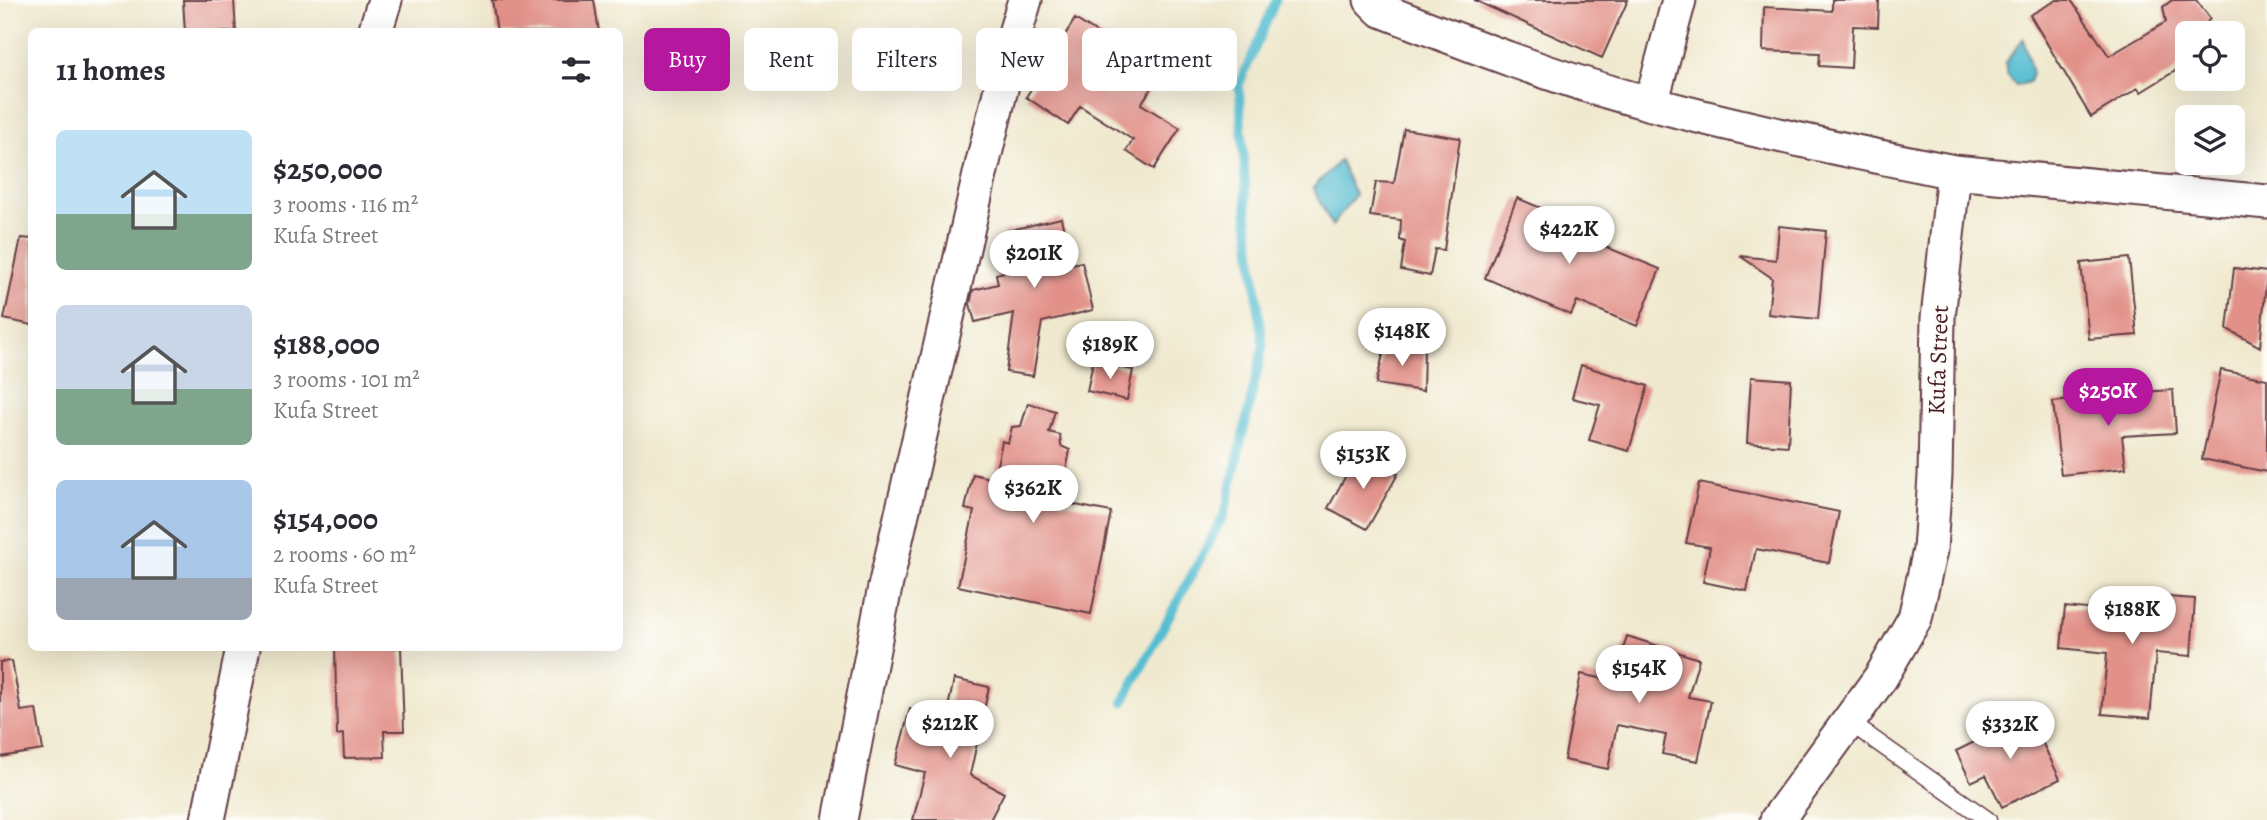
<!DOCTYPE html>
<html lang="en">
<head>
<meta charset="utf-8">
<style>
  body { margin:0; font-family:Alegreya,serif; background:#f2f2f3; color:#2b2b33; height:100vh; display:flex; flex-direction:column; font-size:26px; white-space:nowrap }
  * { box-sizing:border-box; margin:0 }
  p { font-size:23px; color:#7c7c81 }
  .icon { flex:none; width:38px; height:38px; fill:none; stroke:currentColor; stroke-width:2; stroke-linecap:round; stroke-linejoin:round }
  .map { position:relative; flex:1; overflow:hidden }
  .side { position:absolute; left:28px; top:28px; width:595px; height:623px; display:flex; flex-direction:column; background:#fff; border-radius:10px; box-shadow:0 7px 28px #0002 }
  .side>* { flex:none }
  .guide { position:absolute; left:644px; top:28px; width:665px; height:63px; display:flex; gap:14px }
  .tools { position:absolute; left:2175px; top:21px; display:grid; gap:14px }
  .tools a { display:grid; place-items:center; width:70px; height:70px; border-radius:10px; background:#fff; box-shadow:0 7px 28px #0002; font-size:35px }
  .price { position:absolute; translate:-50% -60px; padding:0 16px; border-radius:24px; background:#fff; color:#222; font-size:23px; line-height:46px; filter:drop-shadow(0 2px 4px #0008) }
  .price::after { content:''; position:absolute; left:50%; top:42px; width:21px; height:16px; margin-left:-10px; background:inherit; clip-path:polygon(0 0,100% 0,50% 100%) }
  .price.active { background:#b5179e; color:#fff }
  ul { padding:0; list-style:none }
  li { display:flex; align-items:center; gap:21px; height:175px; padding:0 28px }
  li span { display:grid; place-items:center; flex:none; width:196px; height:140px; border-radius:10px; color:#555 }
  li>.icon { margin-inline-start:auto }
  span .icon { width:84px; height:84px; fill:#fffc; stroke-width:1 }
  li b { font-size:30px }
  h2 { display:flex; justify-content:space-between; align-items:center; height:84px; padding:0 28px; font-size:30px }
  .chip { padding:0 24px; border-radius:10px; background:#fff; box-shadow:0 7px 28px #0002; font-size:24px; line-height:63px }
  .chip.active { background:#b5179e; color:#fff }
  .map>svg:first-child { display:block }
  .water { fill:#54bdd1; stroke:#4f6e7e; stroke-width:2 }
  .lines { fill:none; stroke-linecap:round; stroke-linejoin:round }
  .stream { stroke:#54bdd1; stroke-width:9 }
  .building { fill:#e29189 }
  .service-casing { stroke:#633d44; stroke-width:19 }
  .minor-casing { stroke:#633d44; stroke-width:37 }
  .service { stroke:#fff; stroke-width:16 }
  .minor { stroke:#fff; stroke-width:33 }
  .labels { text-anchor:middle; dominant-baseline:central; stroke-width:6; stroke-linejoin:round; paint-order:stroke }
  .street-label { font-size:24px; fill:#4a1f2b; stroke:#fdfcf7 }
</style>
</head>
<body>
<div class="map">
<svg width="2267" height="820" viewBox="0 0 2267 820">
  <rect width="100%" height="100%" fill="#fdfcf7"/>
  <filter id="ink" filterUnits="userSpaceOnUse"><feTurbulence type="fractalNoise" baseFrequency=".0143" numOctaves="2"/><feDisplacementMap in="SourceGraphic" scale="14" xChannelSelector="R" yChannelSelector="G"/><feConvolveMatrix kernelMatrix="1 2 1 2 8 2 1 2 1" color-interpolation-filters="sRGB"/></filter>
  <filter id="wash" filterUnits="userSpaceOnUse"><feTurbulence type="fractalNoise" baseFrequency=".00686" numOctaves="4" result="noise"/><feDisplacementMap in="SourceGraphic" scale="28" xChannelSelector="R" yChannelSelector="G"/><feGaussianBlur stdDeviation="1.57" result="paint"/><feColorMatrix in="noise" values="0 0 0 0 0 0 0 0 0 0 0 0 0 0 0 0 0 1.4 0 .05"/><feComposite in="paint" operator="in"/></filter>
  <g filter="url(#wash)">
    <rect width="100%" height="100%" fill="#f0e9cf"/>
    <!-- water -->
    <path class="water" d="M 2023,39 L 2032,73 L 2029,82 L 2016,86 L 2007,74 L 2005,63 Z
      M 1340,160 L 1355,195 L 1332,226 L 1313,188 Z"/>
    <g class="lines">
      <!-- stream -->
      <path class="stream" d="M 1123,702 L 1225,513 L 1263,346 L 1247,213 L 1239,85 L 1276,0"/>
    </g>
    <g id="blocks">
      <!-- building -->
      <path class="building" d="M 183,0 L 234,0 L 236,32 L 185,32 Z
        M 492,0 L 594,0 L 599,32 L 497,32 Z
        M 1474,0 L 1628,0 L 1602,58 Z
        M 1832,0 L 1879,0 L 1878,27 L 1853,26 L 1851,68 L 1819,66 L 1820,53 L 1763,51 L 1764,7 L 1832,11 Z
        M 2057,0 L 2071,0 L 2109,56 L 2166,22 L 2163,7 L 2172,0 L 2196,0 L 2210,18 L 2200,33 L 2188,33 L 2188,52 L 2175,71 L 2141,92 L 2138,88 L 2091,117 L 2030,15 Z
        M 1075,19 L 1116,45 L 1108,57 L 1153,86 L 1141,104 L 1180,128 L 1154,169 L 1126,151 L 1133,140 L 1080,106 L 1068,125 L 1026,97 Z
        M 1404,129 L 1460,138 L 1444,250 L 1435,249 L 1430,276 L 1401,270 L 1405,242 L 1400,240 L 1401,220 L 1370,216 L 1376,182 L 1394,183 Z
        M 1517,198 L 1605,235 L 1601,245 L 1660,269 L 1637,326 L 1577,301 L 1571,315 L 1485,278 Z
        M 1061,218 L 1072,264 L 1082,262 L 1093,310 L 1042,322 L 1033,376 L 1006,372 L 1014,313 L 975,322 L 970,304 L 973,290 L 998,284 L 996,274 L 1012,270 L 1003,232 Z
        M 1779,226 L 1826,231 L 1818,319 L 1768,314 L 1772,278 L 1740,256 L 1776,260 Z
        M 21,238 L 32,239 L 32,325 L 4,319 Z
        M 2129,258 L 2137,335 L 2089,339 L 2081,263 Z
        M 2234,268 L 2267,272 L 2260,347 L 2227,329 Z
        M 1385,346 L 1424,349 L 1423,391 L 1376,384 Z
        M 1093,362 L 1133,370 L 1127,400 L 1087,391 Z
        M 1581,365 L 1648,386 L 1629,451 L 1589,440 L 1600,405 L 1572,398 Z
        M 2221,370 L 2267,379 L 2267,472 L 2202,459 Z
        M 1751,377 L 1791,380 L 1788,446 L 1747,443 Z
        M 2173,390 L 2176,433 L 2122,436 L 2126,468 L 2061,475 L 2053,402 L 2127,394 L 2127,393 Z
        M 1028,403 L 1055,411 L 1049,432 L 1060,435 L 1061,446 L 1070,450 L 1060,502 L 1111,512 L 1091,614 L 958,586 L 974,511 L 965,509 L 973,474 L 994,479 L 1002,441 L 1008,443 L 1012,427 L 1021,426 Z
        M 1362,454 L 1398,474 L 1367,529 L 1328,508 L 1350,468 L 1354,470 Z
        M 1699,483 L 1839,512 L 1829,563 L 1756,549 L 1747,591 L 1703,582 L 1710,547 L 1686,543 Z
        M 2139,595 L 2195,599 L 2191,656 L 2156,653 L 2150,718 L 2102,714 L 2107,653 L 2061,648 L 2065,607 L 2131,613 Z
        M 1627,636 L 1699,659 L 1688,697 L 1711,701 L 1698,761 L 1662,754 L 1666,735 L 1617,725 L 1608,769 L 1564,760 L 1581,674 L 1614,681 Z
        M 335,648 L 401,648 L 404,731 L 384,731 L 385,757 L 344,758 L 343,734 L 337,735 Z
        M 12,661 L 21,711 L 36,709 L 43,750 L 0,757 L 0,662 Z
        M 954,679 L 989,687 L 970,775 L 1004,793 L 990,820 L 913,820 L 925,773 L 895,765 L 910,709 L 943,732 Z
        M 2029,715 L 2060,779 L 2002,807 L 1986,775 L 1971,782 L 1956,751 Z"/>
    </g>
  </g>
  <g filter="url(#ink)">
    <use href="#blocks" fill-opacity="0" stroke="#633d44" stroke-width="2"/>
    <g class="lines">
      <!-- service casing -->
      <g class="service-casing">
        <path id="service" d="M 1849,722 L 1988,820"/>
      </g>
      <!-- minor casing -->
      <g class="minor-casing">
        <path id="minor" d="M 1371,0 L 1381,10 C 1470,45 1560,80 1652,104 C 1752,131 1853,152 1954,172
          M 375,32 L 385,0
          M 1651,104 L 1679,0
          M 208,820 L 243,648
          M 840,820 L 885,587 L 982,166 L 1013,40 L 1025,0
          M 1777,820 L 1881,677 L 1915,618 L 1930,550 L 1935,476 L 1938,318 L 1954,172 L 2267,202"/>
      </g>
      <!-- service -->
      <use href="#service" class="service"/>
      <!-- minor -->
      <use href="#minor" class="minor"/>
    </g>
  </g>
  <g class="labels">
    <!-- street labels -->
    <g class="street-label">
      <text transform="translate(1938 360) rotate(-88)">Kufa Street</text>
    </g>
  </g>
</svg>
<div class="tools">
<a><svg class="icon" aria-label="locate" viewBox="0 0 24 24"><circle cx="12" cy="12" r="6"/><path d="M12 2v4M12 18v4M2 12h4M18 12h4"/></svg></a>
<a><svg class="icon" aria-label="layers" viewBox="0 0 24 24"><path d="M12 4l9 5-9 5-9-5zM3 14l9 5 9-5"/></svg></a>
</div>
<b class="price" style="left:1569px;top:266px">$422K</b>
<b class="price" style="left:1034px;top:290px">$201K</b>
<b class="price" style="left:1402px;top:368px">$148K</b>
<b class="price" style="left:1110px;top:381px">$189K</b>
<b class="price active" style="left:2108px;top:428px">$250K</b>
<b class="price" style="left:1363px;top:491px">$153K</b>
<b class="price" style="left:1033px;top:525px">$362K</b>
<b class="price" style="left:2132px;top:646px">$188K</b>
<b class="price" style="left:1639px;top:705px">$154K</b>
<b class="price" style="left:950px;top:760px">$212K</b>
<b class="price" style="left:2010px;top:761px">$332K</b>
<div class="guide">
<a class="chip active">Buy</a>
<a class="chip">Rent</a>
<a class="chip">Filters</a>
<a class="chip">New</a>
<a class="chip">Apartment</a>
</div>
<section class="side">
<h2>11 homes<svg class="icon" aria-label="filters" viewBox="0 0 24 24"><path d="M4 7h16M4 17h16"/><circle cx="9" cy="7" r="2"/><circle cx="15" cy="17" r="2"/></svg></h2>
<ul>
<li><span style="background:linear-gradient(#bfe0f5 60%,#7fa58c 0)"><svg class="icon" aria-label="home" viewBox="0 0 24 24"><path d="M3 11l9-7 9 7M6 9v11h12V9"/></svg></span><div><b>$250,000</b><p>3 rooms · 116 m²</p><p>Kufa Street</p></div></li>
<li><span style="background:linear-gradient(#c9d6e8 60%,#7fa58c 0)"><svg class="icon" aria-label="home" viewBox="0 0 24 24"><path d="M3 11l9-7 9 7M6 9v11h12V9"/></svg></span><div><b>$188,000</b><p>3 rooms · 101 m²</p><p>Kufa Street</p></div></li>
<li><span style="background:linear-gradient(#a9c7e8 70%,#9aa5b1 0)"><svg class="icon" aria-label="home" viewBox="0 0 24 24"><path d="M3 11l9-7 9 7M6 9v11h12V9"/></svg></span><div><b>$154,000</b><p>2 rooms · 60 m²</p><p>Kufa Street</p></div></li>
</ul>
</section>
</div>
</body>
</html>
